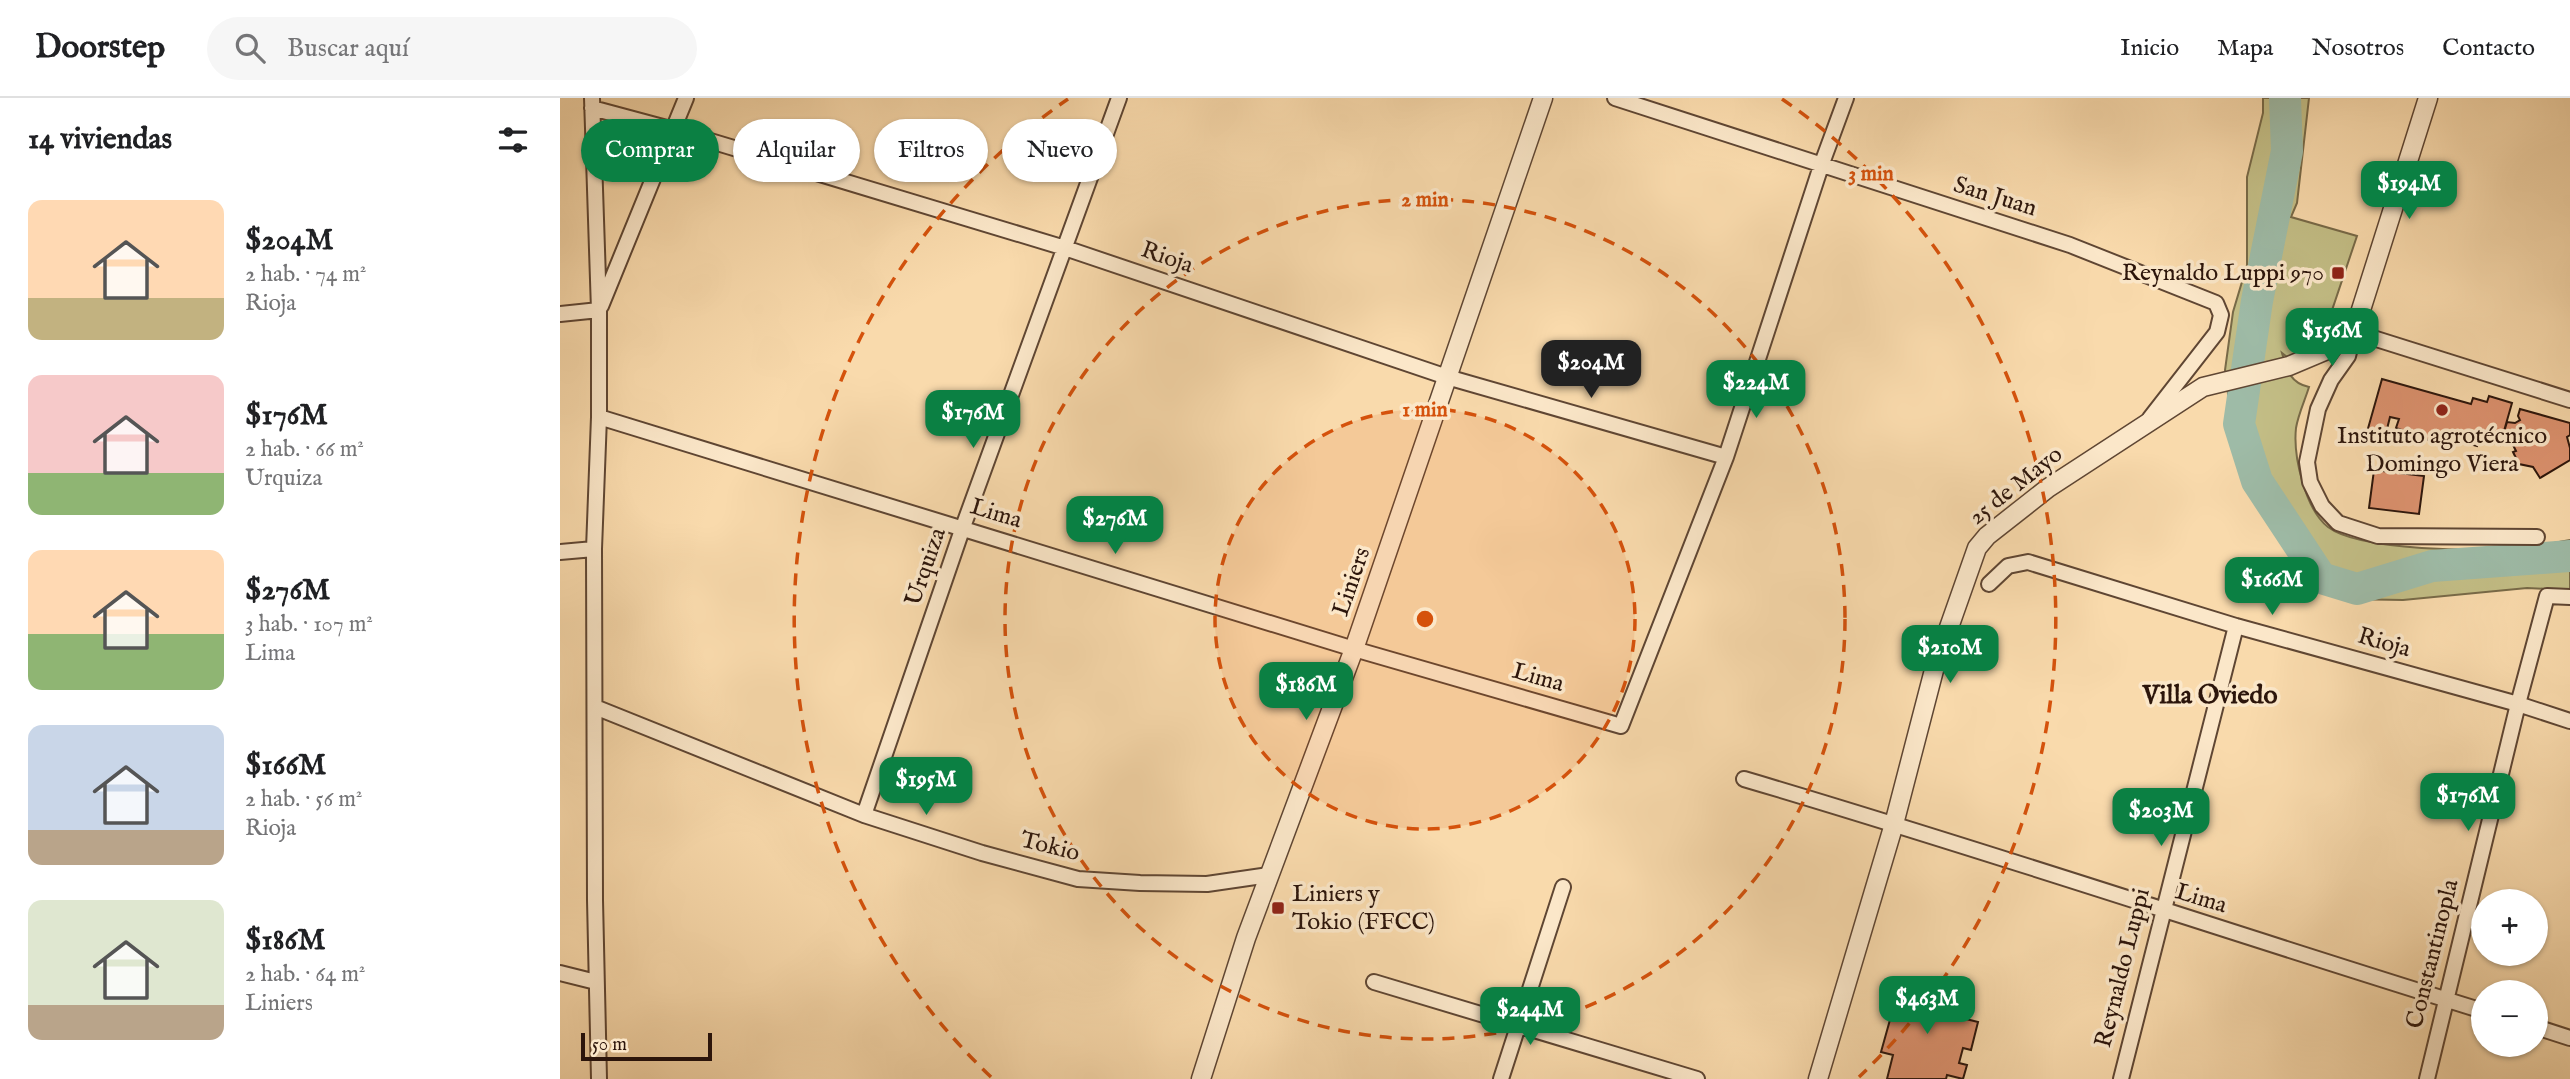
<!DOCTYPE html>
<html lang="es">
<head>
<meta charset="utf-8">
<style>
  body { margin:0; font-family:"IM FELL English",serif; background:#f6f6f6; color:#202124; height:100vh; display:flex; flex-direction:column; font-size:26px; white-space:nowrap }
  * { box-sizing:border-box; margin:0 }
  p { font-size:23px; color:#757577 }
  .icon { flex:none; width:38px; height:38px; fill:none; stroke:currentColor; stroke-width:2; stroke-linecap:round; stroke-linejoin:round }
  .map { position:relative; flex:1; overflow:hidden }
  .drawer { display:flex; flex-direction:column; background:#fff; width:560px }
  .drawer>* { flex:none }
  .banner { position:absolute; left:21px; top:21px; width:665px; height:63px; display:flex; gap:14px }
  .controls { position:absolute; left:1911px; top:791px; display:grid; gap:14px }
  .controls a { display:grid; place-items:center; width:77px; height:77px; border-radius:50%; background:#fff; box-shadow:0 2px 5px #0004; font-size:35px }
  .scale { position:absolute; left:21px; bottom:18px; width:131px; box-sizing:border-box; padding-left:7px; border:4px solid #2c150b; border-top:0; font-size:19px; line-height:24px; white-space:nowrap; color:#2c150b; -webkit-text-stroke:5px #fbe7c9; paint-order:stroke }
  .price { position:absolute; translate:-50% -60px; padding:0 16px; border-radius:14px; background:#0b8043; color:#fff; font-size:23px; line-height:46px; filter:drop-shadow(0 2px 4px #0008) }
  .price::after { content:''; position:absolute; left:50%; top:42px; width:21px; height:16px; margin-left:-10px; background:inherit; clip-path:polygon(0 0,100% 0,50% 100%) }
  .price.current { background:#222; color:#fff }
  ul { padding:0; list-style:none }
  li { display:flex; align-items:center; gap:21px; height:175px; padding:0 28px }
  li span { display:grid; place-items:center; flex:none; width:196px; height:140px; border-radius:14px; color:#555 }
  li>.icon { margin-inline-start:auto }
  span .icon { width:84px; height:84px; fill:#fffc; stroke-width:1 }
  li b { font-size:30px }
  h2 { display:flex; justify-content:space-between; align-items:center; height:84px; padding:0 28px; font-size:30px }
  .chip { padding:0 24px; border-radius:32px; background:#fff; box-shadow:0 2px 5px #0004; font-size:24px; line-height:63px }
  .chip.current { background:#0b8043; color:#fff }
  header { display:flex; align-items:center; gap:42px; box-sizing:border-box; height:98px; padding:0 35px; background:#fff; border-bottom:2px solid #e0e0e0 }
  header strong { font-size:33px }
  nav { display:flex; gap:38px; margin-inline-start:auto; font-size:24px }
  .search { width:490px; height:63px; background:#f6f6f6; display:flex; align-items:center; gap:18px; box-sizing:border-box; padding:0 24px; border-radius:38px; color:#757577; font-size:26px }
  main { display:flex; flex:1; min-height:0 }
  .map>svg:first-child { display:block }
  .green { fill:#c3be86; stroke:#786a48; stroke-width:2 }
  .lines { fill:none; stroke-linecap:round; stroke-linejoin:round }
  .river { stroke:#9ebba7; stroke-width:32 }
  .building { fill:#dd926f; stroke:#2c150b; stroke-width:2 }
  .minor-casing { stroke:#5f4633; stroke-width:18 }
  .tertiary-casing { stroke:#5f4633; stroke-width:21 }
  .minor { stroke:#fbe7c9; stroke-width:14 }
  .tertiary { stroke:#fbe7c9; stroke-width:18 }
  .ring { fill:none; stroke:#d5520c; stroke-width:3.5; stroke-dasharray:12 9 }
  .poi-dot { fill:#8f2418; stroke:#fbe7c9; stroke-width:2.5 }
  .labels { text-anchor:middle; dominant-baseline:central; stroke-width:7; stroke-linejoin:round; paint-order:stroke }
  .street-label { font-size:24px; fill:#2c150b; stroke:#fbe7c9 }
  .poi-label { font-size:24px; fill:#2c150b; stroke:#fbe7c9; text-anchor:end }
  .neighbourhood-label { font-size:26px; font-weight:bold; fill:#2c150b; stroke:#fbe7c9 }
  .centre { fill:#d5520c; stroke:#fbe7c9; stroke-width:3.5 }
  .ring-label { font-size:21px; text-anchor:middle; font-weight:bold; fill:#d5520c; stroke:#fbe7c9; stroke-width:7; stroke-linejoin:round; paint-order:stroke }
</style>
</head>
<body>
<header>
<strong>Doorstep</strong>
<div class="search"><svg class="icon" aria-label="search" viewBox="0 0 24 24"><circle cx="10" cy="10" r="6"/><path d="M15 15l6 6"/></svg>Buscar aquí</div>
<nav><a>Inicio</a><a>Mapa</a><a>Nosotros</a><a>Contacto</a></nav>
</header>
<main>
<section class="drawer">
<h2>14 viviendas<svg class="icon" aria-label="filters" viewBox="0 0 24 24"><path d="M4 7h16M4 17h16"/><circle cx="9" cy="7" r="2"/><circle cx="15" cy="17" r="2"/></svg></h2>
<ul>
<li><span style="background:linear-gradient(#ffd9b3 70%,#c2b280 0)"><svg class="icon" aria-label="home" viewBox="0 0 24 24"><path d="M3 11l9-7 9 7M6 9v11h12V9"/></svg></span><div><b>$204M</b><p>2 hab. · 74 m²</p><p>Rioja</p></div></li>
<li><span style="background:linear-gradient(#f6c9c9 70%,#8fb573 0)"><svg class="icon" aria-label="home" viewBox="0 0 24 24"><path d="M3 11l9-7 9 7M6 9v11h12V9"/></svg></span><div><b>$176M</b><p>2 hab. · 66 m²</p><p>Urquiza</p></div></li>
<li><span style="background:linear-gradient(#ffd9b3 60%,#8fb573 0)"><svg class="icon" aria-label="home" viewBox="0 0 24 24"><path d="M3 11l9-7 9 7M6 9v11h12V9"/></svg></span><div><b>$276M</b><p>3 hab. · 107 m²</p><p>Lima</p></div></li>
<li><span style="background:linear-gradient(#c9d6e8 75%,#b9a48a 0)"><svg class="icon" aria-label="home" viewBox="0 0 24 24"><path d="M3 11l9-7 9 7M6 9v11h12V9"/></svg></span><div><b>$166M</b><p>2 hab. · 56 m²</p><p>Rioja</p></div></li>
<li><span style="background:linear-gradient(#dfe7d0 75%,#b9a48a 0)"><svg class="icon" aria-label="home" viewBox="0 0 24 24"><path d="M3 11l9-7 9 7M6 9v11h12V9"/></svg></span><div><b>$186M</b><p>2 hab. · 64 m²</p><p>Liniers</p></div></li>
</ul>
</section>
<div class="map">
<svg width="2010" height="981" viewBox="0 0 2010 981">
  <rect width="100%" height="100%" fill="#f9daac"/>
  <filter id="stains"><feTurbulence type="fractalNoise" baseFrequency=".00286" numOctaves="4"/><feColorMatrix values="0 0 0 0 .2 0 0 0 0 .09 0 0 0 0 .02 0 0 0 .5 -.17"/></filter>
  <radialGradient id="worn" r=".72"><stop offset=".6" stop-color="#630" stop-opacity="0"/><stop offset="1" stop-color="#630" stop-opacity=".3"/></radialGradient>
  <!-- green -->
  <path class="green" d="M 1703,0 L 1749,0 L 1737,105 L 1731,119 L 1797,138 L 1768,224 L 1752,235 L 1731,262 L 1722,255 C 1727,272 1730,285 1749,289 C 1745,302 1738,317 1736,330 C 1733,358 1745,411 1768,429 C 1799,453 1922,454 1962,450 C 1978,448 1994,445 2010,442 L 2010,492 L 1967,490 L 1843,502 L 1783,501 L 1745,478 L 1722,447 L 1686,380 L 1669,304 L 1665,272 L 1673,214 L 1687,167 L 1687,79 L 1703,15 Z"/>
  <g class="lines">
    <!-- river -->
    <path class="river" d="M 1725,0 L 1727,53 L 1697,203 L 1679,326 L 1697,383 L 1761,480 L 1797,491 L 1872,468 L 2010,458"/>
  </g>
  <!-- building -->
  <path class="building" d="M 1822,281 L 1911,306 L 1913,300 L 1927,304 L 1929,298 L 1952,305 L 1940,347 L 1919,341 L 1917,348 L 1878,337 L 1876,345 L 1836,330 L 1839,321 L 1830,319 L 1825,339 L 1807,334 Z
    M 1960,311 L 2010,325 L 2010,337 L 2007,339 L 2010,350 L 2010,362 L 1980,380 L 1973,369 L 1959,366 L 1953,354 L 1956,353 L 1947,335 L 1944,334 L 1947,324 L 1955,325 L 1960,322 L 1958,318 Z
    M 1814,372 L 1864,378 L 1859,416 L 1809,410 Z
    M 1340,886 L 1396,901 L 1393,912 L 1407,916 L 1406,921 L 1418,924 L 1411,952 L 1403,950 L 1399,965 L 1407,967 L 1403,981 L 1387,977 L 1386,981 L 1327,981 L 1333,957 L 1321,954 Z"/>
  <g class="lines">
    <!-- minor casing -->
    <g class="minor-casing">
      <path id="minor" d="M 32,0 L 39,212 L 39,319 L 34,451 L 35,802 L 39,981
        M 1055,0 L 1510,147 L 1656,205 L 1661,217 L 1657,234 L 1590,320
        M 32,10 L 114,32 L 505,150 L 887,279 L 1166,359
        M 41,208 L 126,0
        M 0,216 L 39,212
        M 39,319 L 794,551 L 1061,628 L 1166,359 L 1261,68 L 1286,0
        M 1977,439 L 1818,438 L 1778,425 L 1762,408 L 1750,384 L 1747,364 L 1758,311 L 1771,282 L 1788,258 L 1794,234 L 2010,302
        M 0,454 L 34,451
        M 1429,486 L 1448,468 L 1468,464 L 1676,528 L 1958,606 L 2010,623
        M 35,609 L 304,717 L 422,755 L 518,781 L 580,785 L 647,786 L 709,777
        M 1184,681 C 1432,754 1677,837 1923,913
        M 304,717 L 403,429 L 559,0
        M 0,875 L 36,884
        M 814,884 L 1137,981
        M 1976,929 L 2010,940
        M 941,981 L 1003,789
        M 1561,981 L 1676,528
        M 1867,981 L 1958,606 L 1987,498 L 2010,499"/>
    </g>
    <!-- tertiary casing -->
    <g class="tertiary-casing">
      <path id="tertiary" d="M 641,981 L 686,840 L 794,551 L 983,0
        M 1258,981 L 1334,726 L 1374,572 L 1417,450 L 1427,438 L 1488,390 L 1643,289 L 1729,268 L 1767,252 L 1794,234 L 1868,0"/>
    </g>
    <!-- minor -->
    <use href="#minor" class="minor"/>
    <!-- tertiary -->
    <use href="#tertiary" class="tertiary"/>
  </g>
  <!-- distance rings -->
  <circle cx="865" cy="521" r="210" fill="#d5520c" fill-opacity=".12"/>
  <g class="ring">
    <circle cx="865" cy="521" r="210"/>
    <circle cx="865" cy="521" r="420"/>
    <path d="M431 979A631 631 0 0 1 508 1M1222 1A631 631 0 0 1 1299 979"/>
  </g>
  <!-- markers -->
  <g class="poi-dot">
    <rect x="1771" y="168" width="14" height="14" rx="3.5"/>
    <circle cx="1882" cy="312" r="7"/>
    <rect x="711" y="803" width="14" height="14" rx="3.5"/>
  </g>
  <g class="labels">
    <!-- street labels -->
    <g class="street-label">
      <text transform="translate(1435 99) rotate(17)">San Juan</text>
      <text transform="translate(607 160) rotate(19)">Rioja</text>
      <text transform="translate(1456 388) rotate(-38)">25 de Mayo</text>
      <text transform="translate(436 416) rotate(17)">Lima</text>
      <text transform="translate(366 469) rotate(-71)">Urquiza</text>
      <text transform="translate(792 484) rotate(-71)">Liniers</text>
      <text transform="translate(1824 545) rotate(16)">Rioja</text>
      <text transform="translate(978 580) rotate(16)">Lima</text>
      <text transform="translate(490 749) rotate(14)">Tokio</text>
      <text transform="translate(1641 801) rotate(17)">Lima</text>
      <text transform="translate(1873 856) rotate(-76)">Constantinopla</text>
      <text transform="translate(1563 870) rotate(-76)">Reynaldo Luppi</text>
    </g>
    <!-- poi labels -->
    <g class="poi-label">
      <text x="1764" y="175">Reynaldo Luppi 970</text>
      <text x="1882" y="338" text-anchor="middle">Instituto agrotécnico<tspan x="1882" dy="28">Domingo Viera</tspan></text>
      <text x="732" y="796" text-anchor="start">Liniers y<tspan x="732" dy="28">Tokio (FFCC)</tspan></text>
    </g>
    <!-- neighbourhood labels -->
    <g class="neighbourhood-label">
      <text x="1650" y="597">Villa Oviedo</text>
    </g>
  </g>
  <circle cx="865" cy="521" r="10" class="centre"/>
  <g class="ring-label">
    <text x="1311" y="82">3 min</text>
    <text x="865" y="108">2 min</text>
    <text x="865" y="318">1 min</text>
  </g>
  <rect width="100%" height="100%" filter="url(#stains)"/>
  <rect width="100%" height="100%" fill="url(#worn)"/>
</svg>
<div class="controls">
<a>+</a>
<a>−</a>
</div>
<div class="scale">50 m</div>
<b class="price" style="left:1849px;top:123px">$194M</b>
<b class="price" style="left:1772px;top:270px">$156M</b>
<b class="price current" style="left:1031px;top:302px">$204M</b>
<b class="price" style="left:1196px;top:322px">$224M</b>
<b class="price" style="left:413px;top:352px">$176M</b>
<b class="price" style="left:555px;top:458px">$276M</b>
<b class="price" style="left:1712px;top:519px">$166M</b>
<b class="price" style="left:1390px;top:587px">$210M</b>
<b class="price" style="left:746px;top:624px">$186M</b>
<b class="price" style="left:366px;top:719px">$195M</b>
<b class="price" style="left:1908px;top:735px">$176M</b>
<b class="price" style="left:1601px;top:750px">$203M</b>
<b class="price" style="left:1367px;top:938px">$463M</b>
<b class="price" style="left:970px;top:949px">$244M</b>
<div class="banner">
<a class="chip current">Comprar</a>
<a class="chip">Alquilar</a>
<a class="chip">Filtros</a>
<a class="chip">Nuevo</a>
</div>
</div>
</main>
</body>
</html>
